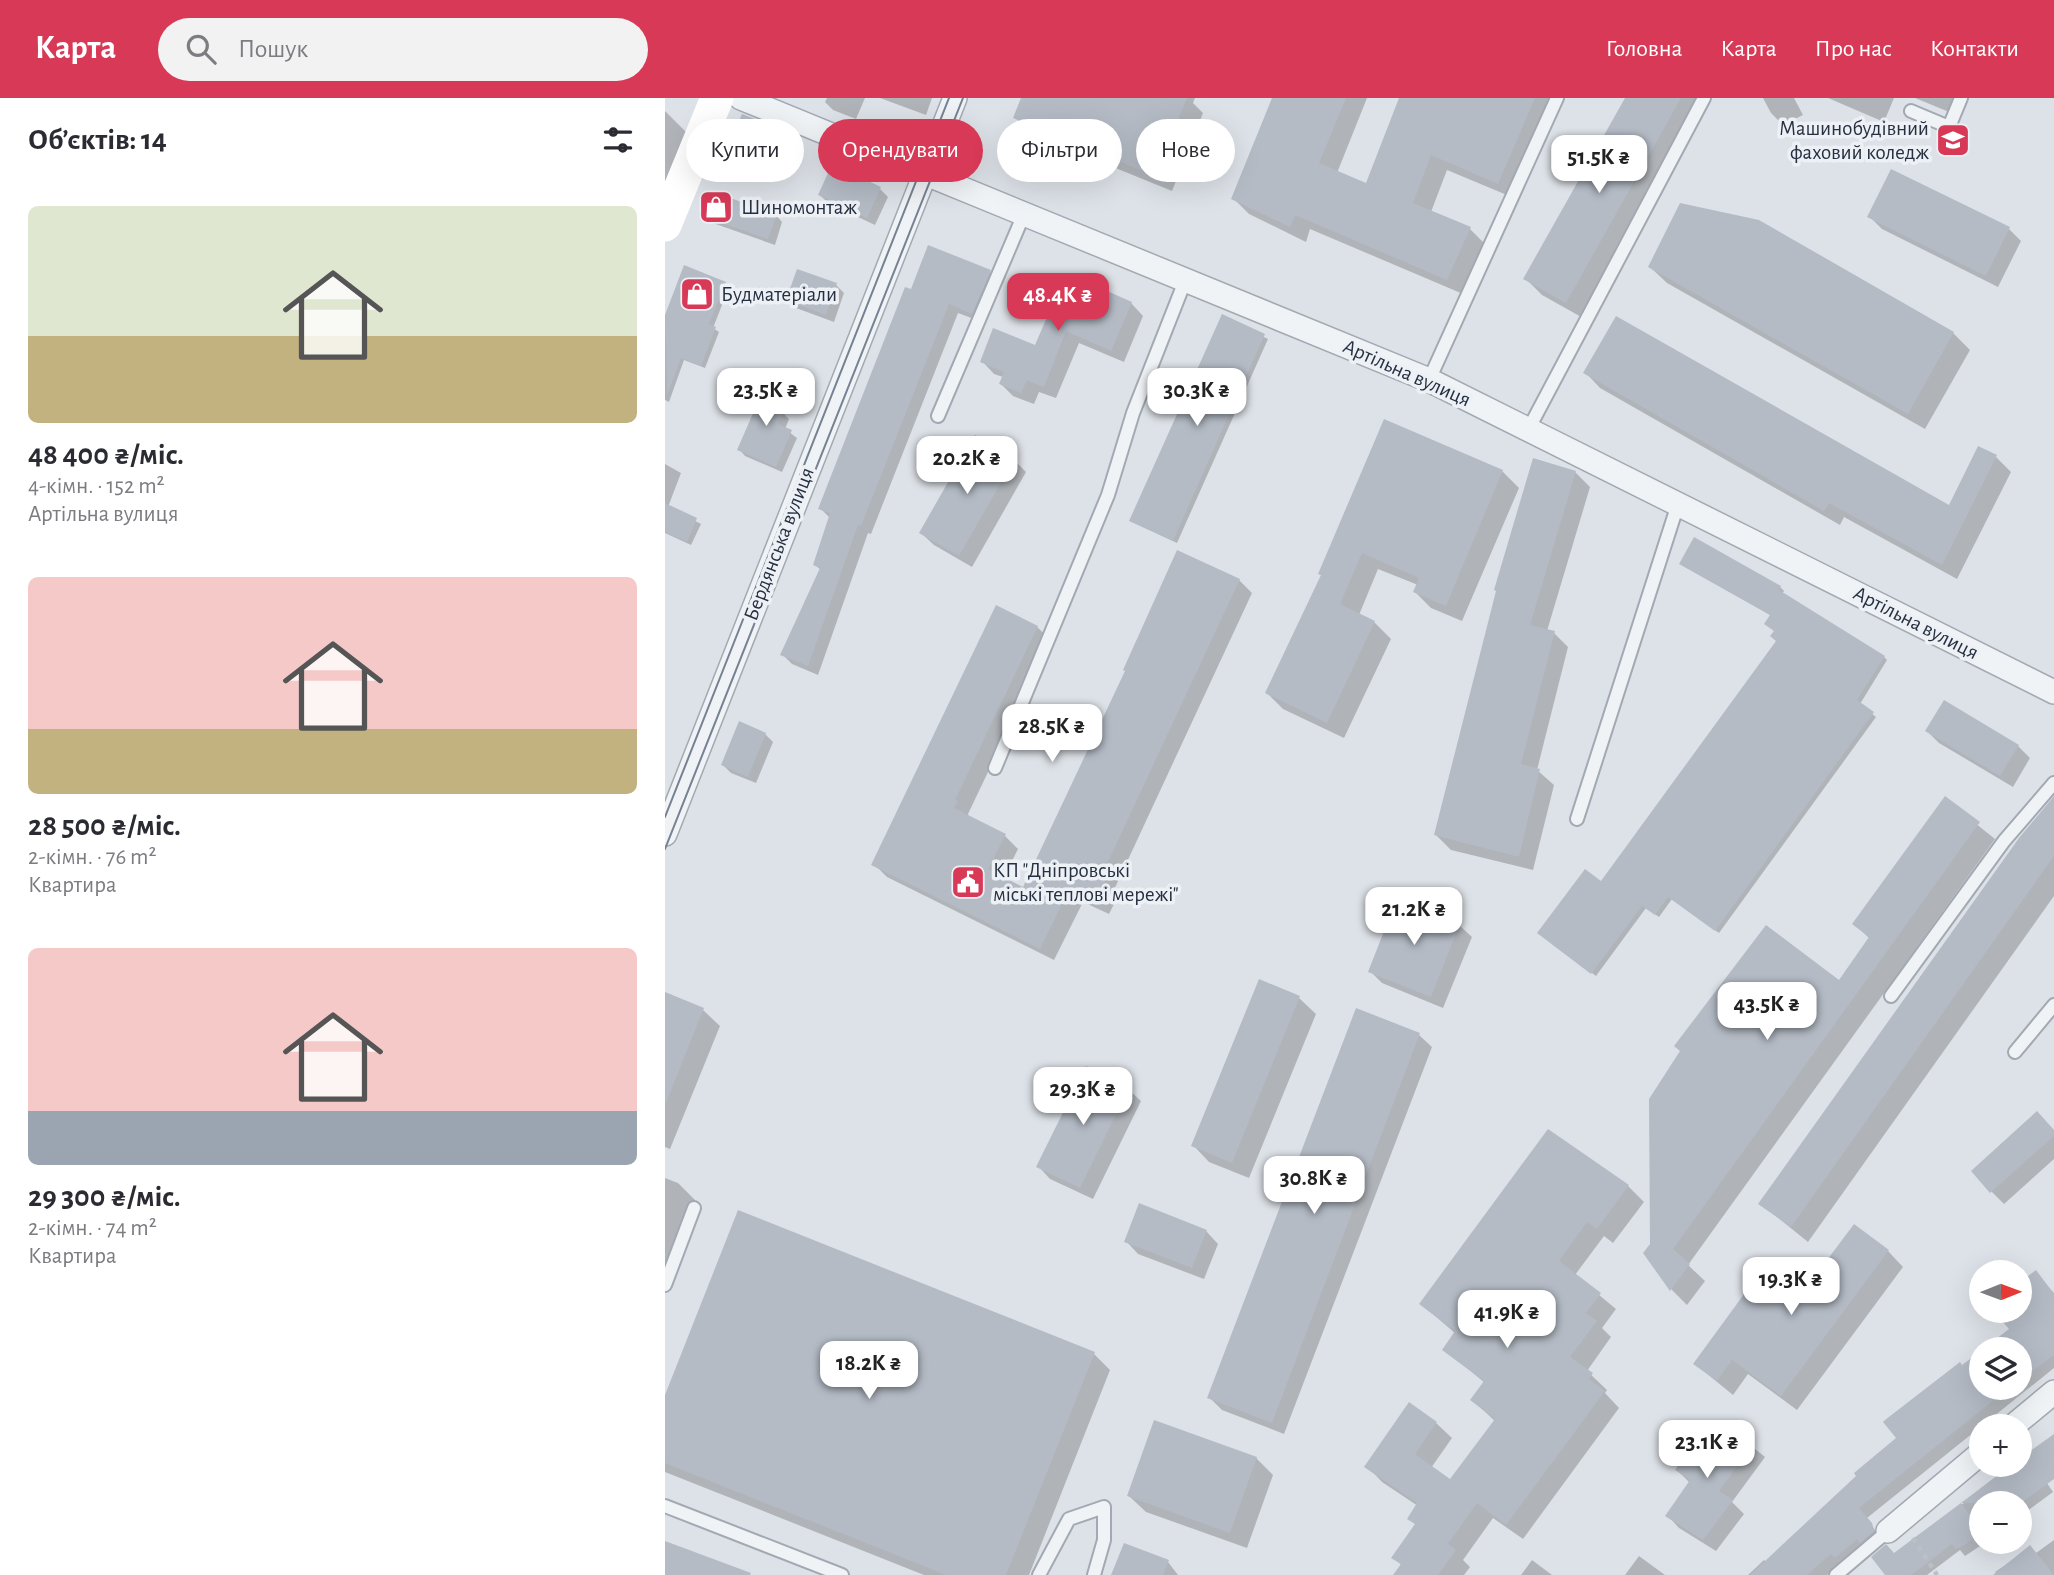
<!DOCTYPE html>
<html lang="uk">
<head>
<meta charset="utf-8">
<style>
  body { margin:0; font-family:"Alegreya Sans",sans-serif; background:#f2f2f3; color:#2b2b33; height:100vh; display:flex; flex-direction:column; font-size:26px; white-space:nowrap }
  * { box-sizing:border-box; margin:0 }
  p { font-size:23px; color:#7c7c81 }
  .icon { flex:none; width:38px; height:38px; fill:none; stroke:currentColor; stroke-width:2; stroke-linecap:round; stroke-linejoin:round }
  .map { position:relative; flex:1; overflow:hidden }
  .details { display:flex; flex-direction:column; background:#fff; width:665px }
  .details>* { flex:none }
  .banner { position:absolute; left:21px; top:21px; width:665px; height:63px; display:flex; gap:14px }
  .needle { width:46px; rotate:89deg }
  .controls { position:absolute; left:1304px; top:1162px; display:grid; gap:14px }
  .controls a { display:grid; place-items:center; width:63px; height:63px; border-radius:50%; background:#fff; box-shadow:0 7px 28px #0002; font-size:35px }
  .price { position:absolute; translate:-50% -60px; padding:0 16px; border-radius:14px; background:#fff; color:#222; font-size:23px; line-height:46px; filter:drop-shadow(0 2px 4px #0008) }
  .price::after { content:''; position:absolute; left:50%; top:42px; width:21px; height:16px; margin-left:-10px; background:inherit; clip-path:polygon(0 0,100% 0,50% 100%) }
  .price.active { background:#d73956; color:#fff }
  ul { padding:0; list-style:none }
  li { display:grid; align-content:center; gap:14px; height:371px; padding:0 28px }
  li span { display:grid; place-items:center; height:217px; border-radius:10px; color:#555 }
  li>.icon { margin-inline-start:auto }
  span .icon { width:126px; height:126px; fill:#fffc; stroke-width:1 }
  li b { font-size:30px }
  h2 { display:flex; justify-content:space-between; align-items:center; height:84px; padding:0 28px; font-size:30px }
  .chip { padding:0 24px; border-radius:32px; background:#fff; box-shadow:0 7px 28px #0002; font-size:24px; line-height:63px }
  .chip.active { background:#d73956; color:#fff }
  header { display:flex; align-items:center; gap:42px; box-sizing:border-box; height:98px; padding:0 35px; background:#d73956; color:#fff }
  header strong { font-size:33px }
  nav { display:flex; gap:38px; margin-inline-start:auto; font-size:24px }
  .search { width:490px; height:63px; background:#f2f2f3; display:flex; align-items:center; gap:18px; box-sizing:border-box; padding:0 24px; border-radius:38px; color:#7c7c81; font-size:26px }
  main { display:flex; flex:1; min-height:0 }
  .map>svg:first-child { display:block }
  .shadow { fill:#0003 }
  .building { fill:#b4bbc5 }
  .lines { fill:none; stroke-linecap:round; stroke-linejoin:round }
  .lane-casing { stroke:#a2a9b2; stroke-width:16 }
  .street-casing { stroke:#a2a9b2; stroke-width:26 }
  .path { stroke:#bbc0c7; stroke-width:4.5; stroke-dasharray:5 5; stroke-linecap:butt }
  .lane { stroke:#f0f3f6; stroke-width:12 }
  .street { stroke:#f0f3f6; stroke-width:23 }
  .secondary { stroke:#fff; stroke-width:33 }
  .tram { stroke:#768293; stroke-width:2 }
  .labels { text-anchor:middle; dominant-baseline:central; stroke-width:7; stroke-linejoin:round; paint-order:stroke }
  .poi-label { font-size:21px; fill:#263040; stroke:#edf1f6; text-anchor:start }
  .street-label { font-size:21px; fill:#263040; stroke:#edf1f6 }
</style>
</head>
<body>
<header>
<strong>Карта</strong>
<div class="search"><svg class="icon" aria-label="search" viewBox="0 0 24 24"><circle cx="10" cy="10" r="6"/><path d="M15 15l6 6"/></svg>Пошук</div>
<nav><a>Головна</a><a>Карта</a><a>Про нас</a><a>Контакти</a></nav>
</header>
<main>
<section class="details">
<h2>Об’єктів: 14<svg class="icon" aria-label="filters" viewBox="0 0 24 24"><path d="M4 7h16M4 17h16"/><circle cx="9" cy="7" r="2"/><circle cx="15" cy="17" r="2"/></svg></h2>
<ul>
<li><span style="background:linear-gradient(#dfe7d0 60%,#c2b280 0)"><svg class="icon" aria-label="home" viewBox="0 0 24 24"><path d="M3 11l9-7 9 7M6 9v11h12V9"/></svg></span><div><b>48 400 ₴/міс.</b><p>4-кімн. · 152 m²</p><p>Артільна вулиця</p></div></li>
<li><span style="background:linear-gradient(#f6c9c9 70%,#c2b280 0)"><svg class="icon" aria-label="home" viewBox="0 0 24 24"><path d="M3 11l9-7 9 7M6 9v11h12V9"/></svg></span><div><b>28 500 ₴/міс.</b><p>2-кімн. · 76 m²</p><p>Квартира</p></div></li>
<li><span style="background:linear-gradient(#f6c9c9 75%,#9aa5b1 0)"><svg class="icon" aria-label="home" viewBox="0 0 24 24"><path d="M3 11l9-7 9 7M6 9v11h12V9"/></svg></span><div><b>29 300 ₴/міс.</b><p>2-кімн. · 74 m²</p><p>Квартира</p></div></li>
</ul>
</section>
<div class="map">
<svg width="1389" height="1477" viewBox="0 0 1389 1477">
  <rect width="100%" height="100%" fill="#dde2e8"/>
  <!-- shadow -->
  <path class="shadow" d="M 162,0 L 200,0 L 191,21 L 168,12 L 160,4 Z
    M 215,0 L 267,0 L 261,17 Z
    M 358,0 L 530,0 L 528,5 L 538,15 L 507,93 L 367,36 L 350,19 Z
    M 609,0 L 702,0 L 672,75 L 702,87 L 736,0 L 892,0 L 849,100 L 782,72 L 766,114 L 805,131 L 820,146 L 798,196 L 645,131 L 641,144 L 584,116 L 568,100 Z
    M 962,0 L 1042,0 L 918,220 L 877,197 L 861,181 Z
    M 1098,0 L 1129,0 L 1138,17 L 1118,27 L 1106,15 Z
    M 1163,0 L 1229,0 L 1219,24 Z
    M 1250,0 L 1295,0 L 1289,16 Z
    M 0,13 L 22,35 L 0,84 Z
    M 97,26 L 105,34 L 93,61 L 74,53 L 66,45 Z
    M 168,69 L 215,91 L 223,99 L 210,127 L 163,105 L 155,97 Z
    M 36,116 L 111,117 L 117,124 L 110,147 L 42,123 Z
    M 1205,119 L 1344,131 L 1356,143 L 1333,189 L 1217,131 Z
    M 985,169 L 1288,235 L 1305,252 L 1260,331 L 1002,185 Z
    M 20,170 L 64,189 L 48,230 L 54,234 L 40,270 L 19,262 L 4,304 L 0,302 L 0,220 Z
    M 325,174 L 334,183 L 317,224 L 293,215 L 206,436 L 203,435 L 153,577 L 127,566 L 117,556 L 156,472 L 150,467 L 165,420 L 155,410 L 247,193 Z
    M 401,178 L 466,205 L 478,218 L 459,264 L 414,245 L 391,300 L 374,294 L 369,306 L 348,298 L 336,286 L 338,279 L 329,276 L 317,263 L 371,250 Z
    M 171,187 L 179,195 L 169,224 L 131,210 L 123,202 Z
    M 557,219 L 603,241 L 512,445 L 466,423 Z
    M 921,275 L 1285,409 L 1331,359 L 1346,374 L 1292,481 L 1179,419 L 1175,427 L 935,290 Z
    M 120,292 L 126,299 L 119,316 L 124,321 L 120,331 L 132,340 L 117,374 L 80,358 L 74,351 Z
    M 349,362 L 361,374 L 307,469 L 269,447 L 256,435 Z
    M 0,366 L 16,375 L 3,409 L 36,426 L 26,447 L 0,435 Z
    M 837,373 L 854,390 L 797,523 L 766,510 L 750,494 L 753,487 L 713,471 L 694,517 L 709,524 L 726,541 L 679,640 L 618,611 L 602,595 L 657,478 L 655,476 Z
    M 910,374 L 925,389 L 882,533 L 889,535 L 903,549 L 872,672 L 889,687 L 868,772 L 786,752 L 771,737 L 833,494 Z
    M 1017,466 L 1115,489 L 1119,493 L 1117,496 L 1219,559 L 1222,562 L 1195,606 L 1211,619 L 1054,835 L 1007,801 L 994,819 L 981,810 L 931,878 L 878,838 L 937,785 L 1113,543 L 1107,518 Z
    M 574,482 L 587,495 L 448,794 L 453,798 L 444,816 L 418,804 L 389,862 L 222,779 L 209,766 L 372,529 L 386,542 L 303,716 L 304,720 L 340,738 L 353,751 L 338,781 L 359,791 Z
    M 1262,633 L 1353,648 L 1365,660 L 1348,689 L 1274,645 Z
    M 100,636 L 108,644 L 91,685 L 66,675 L 58,667 Z
    M 1280,701 L 1330,741 L 1023,1167 L 1040,1183 L 1022,1207 L 1007,1192 L 981,1155 L 1205,841 L 1190,826 Z
    M 1382,710 L 1389,715 L 1389,798 L 1143,1144 L 1096,1106 Z
    M 794,827 L 807,839 L 778,910 L 717,885 L 705,873 Z
    M 595,884 L 634,900 L 651,916 L 584,1080 L 544,1064 L 528,1047 Z
    M 0,896 L 38,912 L 55,928 L 5,1051 L 0,1049 Z
    M 754,937 L 767,949 L 619,1336 L 557,1312 L 544,1299 Z
    M 463,991 L 476,1003 L 428,1101 L 385,1081 L 373,1068 Z
    M 1372,1015 L 1389,1033 L 1389,1061 L 1339,1106 L 1326,1093 Z
    M 0,1080 L 13,1085 L 30,1102 L 0,1180 Z
    M 963,1088 L 979,1104 L 948,1145 L 939,1138 L 910,1177 L 951,1211 L 937,1230 L 946,1239 L 922,1273 L 942,1292 L 940,1295 L 954,1310 L 858,1441 L 828,1420 L 798,1462 L 805,1469 L 799,1477 L 731,1477 L 737,1468 L 729,1459 L 751,1427 L 744,1420 L 753,1408 L 717,1384 L 702,1368 L 771,1325 L 787,1340 L 766,1370 L 786,1383 L 830,1323 L 807,1302 L 820,1285 L 779,1251 L 790,1235 L 756,1206 Z
    M 541,1133 L 553,1146 L 539,1181 L 473,1156 L 461,1143 Z
    M 1223,1153 L 1238,1169 L 1132,1312 L 1083,1276 L 1068,1297 L 1030,1266 Z
    M 1371,1175 L 1389,1195 L 1389,1270 L 1202,1420 L 1217,1443 L 1181,1468 L 1176,1464 L 1162,1477 L 1083,1477 L 1099,1462 L 1101,1464 L 1233,1341 L 1316,1254 L 1316,1290 L 1354,1290 L 1354,1251 L 1320,1251 L 1346,1232 L 1331,1214 L 1354,1213 Z
    M 429,1256 L 445,1272 L 364,1477 L 259,1477 L 0,1374 L 0,1302 Z
    M 1065,1331 L 1100,1359 L 1067,1404 L 1079,1416 L 1051,1453 L 1014,1430 L 1002,1417 L 1025,1385 L 1012,1372 L 1057,1342 Z
    M 1389,1338 L 1389,1375 L 1380,1382 L 1388,1394 L 1354,1419 L 1354,1405 L 1316,1405 L 1316,1444 L 1321,1444 L 1300,1458 L 1295,1452 L 1262,1477 L 1222,1477 L 1229,1457 L 1350,1367 L 1354,1367 Z
    M 591,1360 L 608,1377 L 582,1450 L 481,1414 L 464,1398 Z
    M 1389,1442 L 1389,1477 L 1333,1477 L 1330,1474 L 1365,1450 L 1371,1455 Z
    M 974,1458 L 1000,1477 L 960,1477 Z
    M 867,1462 L 887,1477 L 856,1477 Z
    M 503,1464 L 513,1477 L 448,1477 Z"/>
  <!-- building -->
  <path class="building" d="M 356,0 L 522,0 L 490,78 L 348,20 Z
    M 607,0 L 681,0 L 654,65 L 701,85 L 734,0 L 870,0 L 833,86 L 766,57 L 748,105 L 806,129 L 782,182 L 630,117 L 625,129 L 566,101 Z
    M 960,0 L 1016,0 L 901,205 L 858,181 Z
    M 77,16 L 98,24 L 85,55 L 64,46 Z
    M 167,66 L 216,89 L 202,120 L 153,97 Z
    M 1226,71 L 1345,129 L 1321,178 L 1202,119 Z
    M 41,96 L 64,104 L 65,100 L 112,116 L 103,141 L 34,117 Z
    M 1015,105 L 1094,122 L 1289,234 L 1243,316 L 983,169 Z
    M 263,147 L 326,172 L 307,216 L 284,206 L 196,428 L 193,427 L 143,568 L 115,557 L 155,470 L 148,467 L 165,415 L 153,411 L 240,189 L 246,191 Z
    M 19,167 L 61,184 L 44,226 L 51,229 L 36,268 L 16,260 L 2,297 L 0,217 Z
    M 132,171 L 172,185 L 161,217 L 121,202 Z
    M 401,175 L 467,204 L 446,253 L 401,233 L 379,289 L 362,282 L 356,295 L 334,286 L 339,274 L 315,264 L 328,230 L 370,247 Z
    M 557,216 L 600,236 L 508,443 L 464,423 Z
    M 951,218 L 1284,407 L 1313,348 L 1332,357 L 1277,467 L 1164,405 L 1159,413 L 918,275 Z
    M 102,283 L 121,291 L 112,310 L 119,313 L 113,326 L 127,332 L 111,369 L 72,352 Z
    M 719,321 L 838,372 L 781,508 L 748,494 L 754,480 L 697,455 L 675,506 L 710,523 L 662,625 L 600,595 L 656,477 L 653,476 Z
    M 310,337 L 350,360 L 294,458 L 254,435 Z
    M 868,360 L 911,373 L 865,527 L 890,533 L 856,666 L 875,671 L 854,759 L 769,737 L 831,493 L 829,492 Z
    M 0,405 L 32,420 L 22,444 L 0,434 Z
    M 1029,439 L 1116,488 L 1114,492 L 1220,558 L 1192,602 L 1209,614 L 1050,833 L 1003,799 L 990,817 L 977,808 L 926,876 L 872,835 L 920,771 L 936,783 L 1111,543 L 1105,538 L 1109,533 L 1099,526 L 1105,517 L 1014,466 Z
    M 512,452 L 575,481 L 435,781 L 440,784 L 431,805 L 404,792 L 375,851 L 206,767 L 331,507 L 373,528 L 290,702 L 293,703 L 289,710 L 341,736 L 323,771 L 358,789 L 460,573 L 458,572 Z
    M 1279,602 L 1354,647 L 1335,678 L 1260,633 Z
    M 74,623 L 101,635 L 83,679 L 56,667 Z
    M 1280,698 L 1315,724 L 1008,1151 L 1025,1166 L 1005,1193 L 978,1155 L 985,1146 L 984,1001 L 1015,953 L 1009,948 L 1101,827 L 1174,882 L 1204,839 L 1187,826 Z
    M 1389,698 L 1389,758 L 1126,1129 L 1093,1106 L 1354,740 Z
    M 732,800 L 795,825 L 766,899 L 703,874 Z
    M 594,881 L 635,898 L 567,1065 L 526,1048 Z
    M 0,894 L 39,910 L 1,1005 L 0,1005 Z
    M 691,910 L 755,935 L 607,1325 L 542,1300 Z
    M 421,968 L 464,990 L 415,1090 L 371,1069 Z
    M 1372,1013 L 1389,1032 L 1389,1038 L 1325,1095 L 1306,1073 Z
    M 883,1031 L 964,1087 L 932,1131 L 922,1124 L 894,1163 L 936,1195 L 921,1215 L 932,1223 L 905,1259 L 928,1275 L 924,1281 L 940,1293 L 841,1427 L 812,1405 L 783,1446 L 791,1452 L 773,1477 L 728,1477 L 736,1466 L 726,1460 L 750,1426 L 742,1421 L 752,1405 L 699,1369 L 744,1304 L 772,1324 L 750,1356 L 785,1381 L 830,1321 L 805,1302 L 819,1283 L 777,1252 L 790,1233 L 754,1206 Z
    M 474,1105 L 542,1132 L 527,1170 L 459,1144 Z
    M 73,1112 L 430,1254 L 341,1477 L 281,1477 L 0,1365 L 0,1297 Z
    M 1189,1126 L 1224,1152 L 1116,1298 L 1067,1262 L 1052,1283 L 1028,1266 L 1093,1177 L 1130,1205 Z
    M 1371,1172 L 1389,1196 L 1389,1257 L 1354,1283 L 1354,1251 L 1318,1251 L 1344,1231 L 1328,1213 L 1354,1213 L 1354,1185 Z
    M 1316,1253 L 1316,1290 L 1344,1290 L 1194,1410 L 1207,1425 L 1209,1433 L 1195,1445 L 1192,1441 L 1170,1460 L 1166,1456 L 1142,1477 L 1085,1477 L 1191,1378 L 1189,1375 L 1231,1340 L 1218,1324 L 1220,1322 L 1295,1264 L 1297,1267 Z
    M 489,1322 L 592,1359 L 565,1435 L 462,1398 Z
    M 1041,1328 L 1057,1339 L 1065,1329 L 1089,1345 L 1054,1393 L 1068,1402 L 1038,1442 L 1000,1418 L 1025,1382 L 1010,1372 Z
    M 1389,1336 L 1389,1381 L 1356,1405 L 1296,1405 L 1346,1367 L 1354,1367 L 1354,1361 Z
    M 1296,1405 L 1316,1433 L 1301,1446 L 1291,1451 L 1287,1446 L 1246,1477 L 1220,1477 L 1206,1459 L 1221,1446 L 1229,1455 Z
    M 0,1443 L 86,1475 L 85,1477 L 0,1477 Z
    M 459,1445 L 504,1462 L 498,1477 L 446,1477 Z
    M 1365,1447 L 1389,1477 L 1328,1477 Z"/>
  <g class="lines">
    <!-- lane casing -->
    <g class="lane-casing">
      <path id="lane" d="M 1246,13 L 1284,29 L 1296,0
        M 764,282 L 892,0
        M 273,318 L 359,116
        M 863,332 L 1039,0
        M 330,670 L 443,397 L 468,315 L 520,183
        M 912,721 L 1013,406
        M 1226,898 L 1339,743 L 1389,685
        M 1350,954 L 1389,907
        M 0,1187 L 29,1110
        M 0,1408 L 177,1477
        M 374,1477 L 404,1421 L 439,1409 L 439,1442 L 429,1477
        M 1171,1477 L 1223,1433"/>
    </g>
    <!-- street casing -->
    <g class="street-casing">
      <path id="street" d="M 76,0 L 764,282 L 1389,594
        M 0,736 L 290,0
        M 1348,1328 L 1389,1294
        M 1223,1433 L 1316,1355"/>
    </g>
    <!-- path -->
    <path class="path" d="M 1248,1440 L 1272,1477"/>
    <!-- lane -->
    <use href="#lane" class="lane"/>
    <!-- street -->
    <use href="#street" class="street"/>
    <!-- secondary -->
    <path class="secondary" d="M 0,127 L 52,0"/>
    <!-- tram -->
    <path class="tram" d="M 0,719 L 284,0
      M 0,751 L 298,0"/>
  </g>
  <!-- icons -->
  <defs>
    <g id="university-square" transform="scale(1.75)"><rect x="-9" y="-9" width="18" height="18" rx="4" fill="#d73956" stroke="#edf1f6"/><path d="M0-5L7-2L0 1L-7-2ZM-4 1L0 2.5L4 1V4Q0 6-4 4Z" fill="#fff"/></g>
    <g id="shop-square" transform="scale(1.75)"><rect x="-9" y="-9" width="18" height="18" rx="4" fill="#d73956" stroke="#edf1f6"/><path d="M-5-2.5h2.3a2.7 3.5 0 0 1 5.4 0H5L5.5 6h-11ZM-1.5-2.5h3a1.5 2.3 0 0 0-3 0Z" fill="#fff"/></g>
    <g id="civic-square" transform="scale(1.75)"><rect x="-9" y="-9" width="18" height="18" rx="4" fill="#d73956" stroke="#edf1f6"/><path d="M-.6-6.5H3V-4.5H.6V-3L4-1V1h2V6H-6V1h2V-1L-.6-3ZM-1.2 2.5V6h2.4V2.5Z" fill="#fff"/></g>
  </defs>
  <g fill-rule="evenodd">
    <use href="#university-square" x="1288" y="42"/>
    <use href="#shop-square" x="51" y="109"/>
    <use href="#shop-square" x="32" y="196"/>
    <use href="#civic-square" x="303" y="784"/>
  </g>
  <g class="labels">
    <!-- poi labels -->
    <g class="poi-label">
      <text x="1264" y="30" text-anchor="end">Машинобудівний<tspan x="1264" dy="24">фаховий коледж</tspan></text>
      <text x="76" y="109">Шиномонтаж</text>
      <text x="56" y="196">Будматеріали</text>
      <text x="328" y="772">КП "Дніпровські<tspan x="328" dy="24">міські теплові мережі"</tspan></text>
    </g>
    <!-- street labels -->
    <g class="street-label">
      <text transform="translate(742 275) rotate(24)">Артільна вулиця</text>
      <text transform="translate(114 446) rotate(-69)">Бердянська вулиця</text>
      <text transform="translate(1251 525) rotate(27)">Артільна вулиця</text>
    </g>
  </g>
</svg>
<div class="controls">
<a><svg class="needle" viewBox="-14 -14 28 28"><path d="M0-13l5 13h-10z" fill="#e53935"/><path d="M0 13l5-13h-10z" fill="#7c7c81"/></svg></a>
<a><svg class="icon" aria-label="layers" viewBox="0 0 24 24"><path d="M12 4l9 5-9 5-9-5zM3 14l9 5 9-5"/></svg></a>
<a>+</a>
<a>−</a>
</div>
<b class="price" style="left:934px;top:97px">51.5K ₴</b>
<b class="price active" style="left:393px;top:235px">48.4K ₴</b>
<b class="price" style="left:101px;top:330px">23.5K ₴</b>
<b class="price" style="left:532px;top:330px">30.3K ₴</b>
<b class="price" style="left:302px;top:398px">20.2K ₴</b>
<b class="price" style="left:387px;top:666px">28.5K ₴</b>
<b class="price" style="left:749px;top:849px">21.2K ₴</b>
<b class="price" style="left:1102px;top:944px">43.5K ₴</b>
<b class="price" style="left:418px;top:1029px">29.3K ₴</b>
<b class="price" style="left:649px;top:1118px">30.8K ₴</b>
<b class="price" style="left:1126px;top:1219px">19.3K ₴</b>
<b class="price" style="left:842px;top:1252px">41.9K ₴</b>
<b class="price" style="left:204px;top:1303px">18.2K ₴</b>
<b class="price" style="left:1042px;top:1382px">23.1K ₴</b>
<div class="banner">
<a class="chip">Купити</a>
<a class="chip active">Орендувати</a>
<a class="chip">Фільтри</a>
<a class="chip">Нове</a>
</div>
</div>
</main>
</body>
</html>
